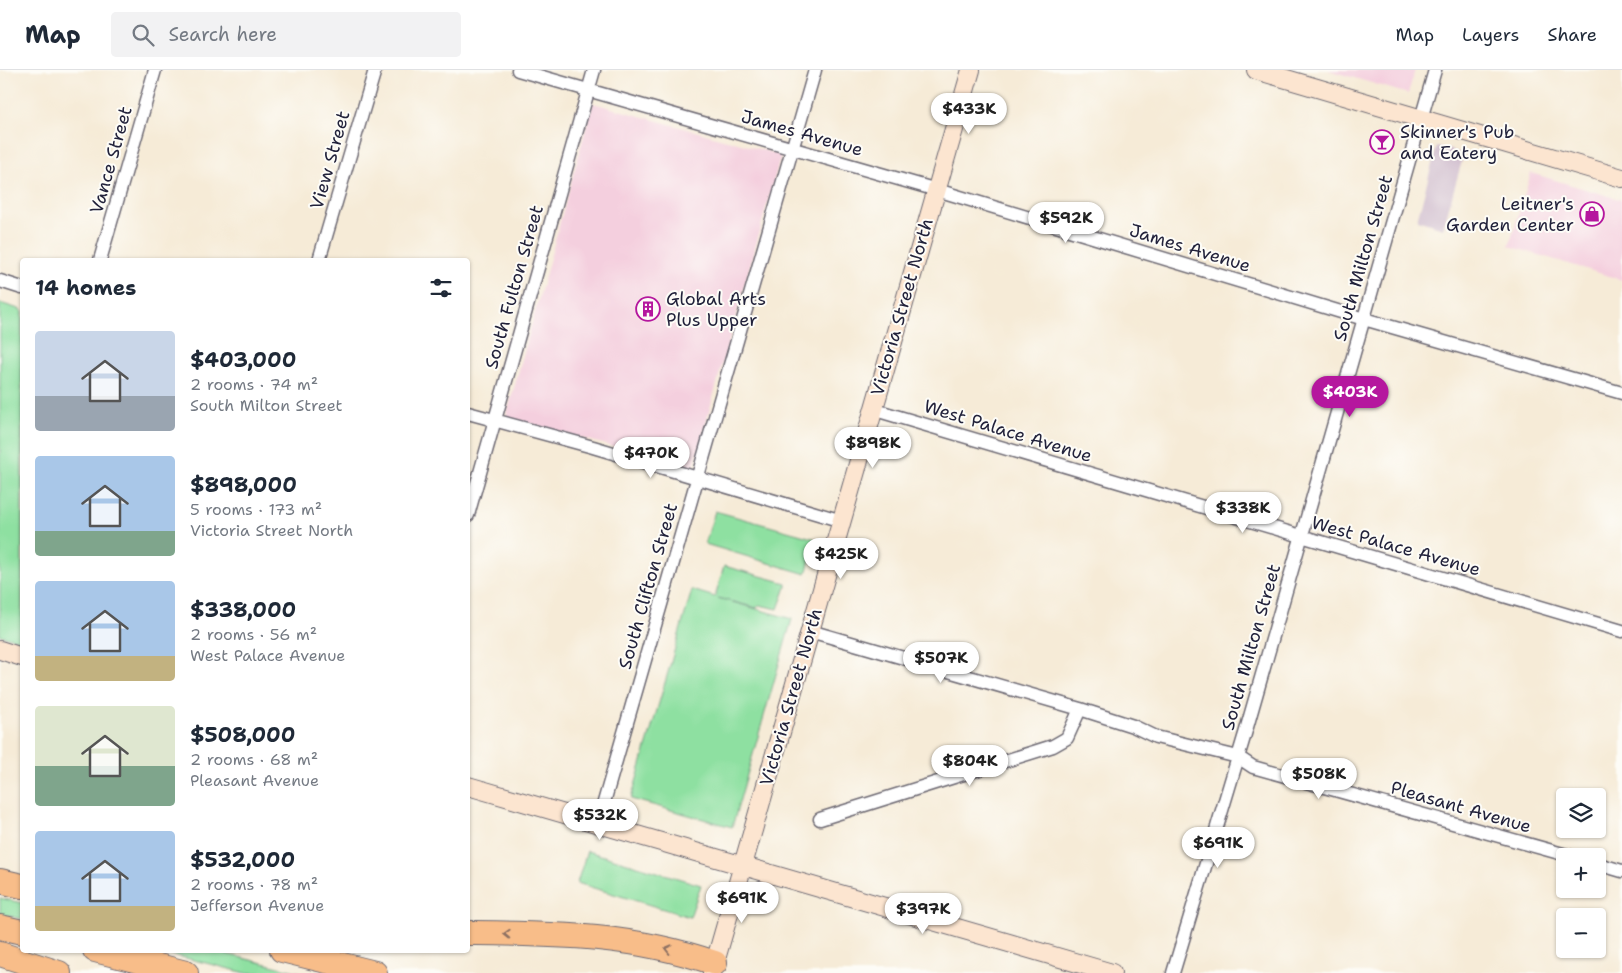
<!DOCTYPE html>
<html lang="en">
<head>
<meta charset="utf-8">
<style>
  body { margin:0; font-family:"Shantell Sans",sans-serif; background:#f2f2f3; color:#1f2937; height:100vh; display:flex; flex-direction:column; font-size:19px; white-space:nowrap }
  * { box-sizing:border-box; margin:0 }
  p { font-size:16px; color:#747a83 }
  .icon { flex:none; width:28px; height:28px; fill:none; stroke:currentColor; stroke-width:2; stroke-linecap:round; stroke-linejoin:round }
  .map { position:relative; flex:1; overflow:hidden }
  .drawer { position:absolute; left:20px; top:188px; width:450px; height:695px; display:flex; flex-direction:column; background:#fff; border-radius:5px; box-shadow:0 1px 4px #0004 }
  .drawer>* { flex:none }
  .controls { position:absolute; left:1556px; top:718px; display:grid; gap:10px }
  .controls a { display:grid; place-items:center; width:50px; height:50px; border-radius:5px; background:#fff; box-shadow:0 1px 4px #0004; font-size:25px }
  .price { position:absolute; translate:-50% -42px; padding:0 11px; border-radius:18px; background:#fff; color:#222; font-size:16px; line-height:32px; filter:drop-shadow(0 1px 2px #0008) }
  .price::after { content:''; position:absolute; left:50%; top:30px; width:15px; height:11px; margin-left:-8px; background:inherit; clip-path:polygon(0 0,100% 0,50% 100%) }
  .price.on { background:#b5179e; color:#fff }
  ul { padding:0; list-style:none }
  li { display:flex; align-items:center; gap:15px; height:125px; padding:0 15px }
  li span { display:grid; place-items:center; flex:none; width:140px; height:100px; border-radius:5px; color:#555 }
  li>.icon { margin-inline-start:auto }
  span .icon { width:60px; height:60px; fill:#fffc; stroke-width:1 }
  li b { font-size:21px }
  h2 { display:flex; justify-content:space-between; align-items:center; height:60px; padding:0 15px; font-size:21px }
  header { display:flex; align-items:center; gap:30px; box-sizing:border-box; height:70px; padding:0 25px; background:#fff; border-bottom:1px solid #e0e1e3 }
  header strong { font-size:24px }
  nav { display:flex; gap:28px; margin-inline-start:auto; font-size:18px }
  .search { width:350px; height:45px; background:#f2f2f3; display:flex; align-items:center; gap:12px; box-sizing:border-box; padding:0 18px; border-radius:5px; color:#747a83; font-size:19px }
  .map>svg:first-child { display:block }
  .built { fill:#f4cfde }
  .industrial { fill:#d0bdce }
  .green { fill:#8ee0a1; stroke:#58816e }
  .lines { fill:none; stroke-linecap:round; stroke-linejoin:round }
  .street-casing { stroke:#6c6872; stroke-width:15 }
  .secondary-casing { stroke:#6c6872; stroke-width:20 }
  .highway-casing { stroke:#6c6872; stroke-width:26 }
  .street { stroke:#fff; stroke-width:12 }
  .secondary { stroke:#fce5d0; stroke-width:18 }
  .highway { stroke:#f8bd89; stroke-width:24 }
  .oneway { stroke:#8d7062 }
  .labels { text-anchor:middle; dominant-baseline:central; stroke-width:4; stroke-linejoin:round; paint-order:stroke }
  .poi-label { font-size:18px; fill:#22223b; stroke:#fdfcf7; text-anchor:start }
  .street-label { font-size:18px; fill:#22223b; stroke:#fdfcf7 }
</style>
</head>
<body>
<header>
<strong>Map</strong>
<div class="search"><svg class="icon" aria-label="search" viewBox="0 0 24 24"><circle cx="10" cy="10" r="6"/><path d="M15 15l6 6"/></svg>Search here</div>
<nav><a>Map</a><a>Layers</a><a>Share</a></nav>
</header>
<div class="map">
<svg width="1622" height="903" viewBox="0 0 1622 903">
  <rect width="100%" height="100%" fill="#fdfcf7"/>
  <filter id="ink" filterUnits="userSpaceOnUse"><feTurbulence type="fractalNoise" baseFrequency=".02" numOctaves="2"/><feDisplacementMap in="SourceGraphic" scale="10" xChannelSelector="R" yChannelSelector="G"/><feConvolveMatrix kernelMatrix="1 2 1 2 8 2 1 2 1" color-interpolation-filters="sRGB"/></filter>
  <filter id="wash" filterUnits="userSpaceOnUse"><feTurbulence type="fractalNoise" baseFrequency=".0096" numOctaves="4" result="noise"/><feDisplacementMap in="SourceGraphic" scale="20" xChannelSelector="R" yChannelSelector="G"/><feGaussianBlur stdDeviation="1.12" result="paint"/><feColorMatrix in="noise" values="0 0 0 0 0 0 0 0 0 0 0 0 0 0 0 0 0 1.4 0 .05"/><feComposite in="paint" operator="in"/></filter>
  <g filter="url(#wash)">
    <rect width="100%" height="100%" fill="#f6ebd7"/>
    <!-- built -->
    <path class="built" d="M 1328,0 L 1415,0 L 1408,24 Z
      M 593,33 L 781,85 L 693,399 L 506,347 Z
      M 1531,103 L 1622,130 L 1622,210 L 1509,176 Z"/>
    <!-- industrial -->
    <path class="industrial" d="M 1437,76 L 1464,84 L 1443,158 L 1417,150 Z"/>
    <!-- green -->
    <path class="green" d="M 0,233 L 22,240 L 22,571 L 0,565 Z
      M 715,441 L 816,469 L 806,504 L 705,474 Z
      M 724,496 L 786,513 L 786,517 L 778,539 L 759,535 L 757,538 L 718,528 L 792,549 L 732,757 L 631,729 L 692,520 L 715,527 Z
      M 587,781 L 701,815 L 690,847 L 577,813 Z
      M 0,828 L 22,833 L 22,849 L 0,844 Z
      M 153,880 L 211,880 L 303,903 L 246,903 Z"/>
  </g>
  <g filter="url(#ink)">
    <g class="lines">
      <!-- street casing -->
      <g class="street-casing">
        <path id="street" d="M 518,0 L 937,120 L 1364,249 L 1622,323
          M 100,190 L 155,0
          M 319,190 L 375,0
          M 0,211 L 22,218
          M 872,339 L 1622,561
          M 468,343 L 593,377 L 842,451
          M 468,445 L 594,0
          M 810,561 L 1080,639 L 1133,656 L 1156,667 L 1238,687 L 1253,697 L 1570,786
          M 820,749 L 1053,676 L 1067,668 L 1080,639
          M 598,753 L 815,0
          M 1598,794 L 1622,801
          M 1173,903 L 1245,664 L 1435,0"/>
      </g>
      <!-- secondary casing -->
      <g class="secondary-casing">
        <path id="secondary" d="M 1256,0 L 1622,108
          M 0,580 L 22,587
          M 468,716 L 1112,903
          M 712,903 L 971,0"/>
      </g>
      <!-- highway casing -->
      <g class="highway-casing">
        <path id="highway" d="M 0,811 L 22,816
          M 0,857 L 22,862
          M 468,863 C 555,864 631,864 715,893
          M 95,880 L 186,903
          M 282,880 L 375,903
          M 0,884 L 59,903"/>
      </g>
      <!-- street -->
      <use href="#street" class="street"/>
      <!-- secondary -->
      <use href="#secondary" class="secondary"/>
      <!-- highway -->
      <use href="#highway" class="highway"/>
    </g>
    <!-- one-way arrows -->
    <defs><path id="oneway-chevron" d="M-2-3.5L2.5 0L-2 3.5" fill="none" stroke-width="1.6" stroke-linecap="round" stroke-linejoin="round" transform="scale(1.25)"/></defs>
    <g class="oneway">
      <use href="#oneway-chevron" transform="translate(507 864) rotate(-178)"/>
      <use href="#oneway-chevron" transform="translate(668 879) rotate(-166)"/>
    </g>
  </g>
  <!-- icons -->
  <defs>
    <g id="bar-ring" transform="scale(1.25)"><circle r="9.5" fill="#fdfcf7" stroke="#b5179e" stroke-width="1.5"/><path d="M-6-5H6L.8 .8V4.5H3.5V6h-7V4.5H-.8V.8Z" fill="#b5179e"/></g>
    <g id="shop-ring" transform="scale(1.25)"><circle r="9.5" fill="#fdfcf7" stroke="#b5179e" stroke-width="1.5"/><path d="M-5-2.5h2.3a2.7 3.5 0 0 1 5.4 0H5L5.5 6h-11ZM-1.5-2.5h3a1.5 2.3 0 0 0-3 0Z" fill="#b5179e"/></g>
    <g id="building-ring" transform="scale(1.25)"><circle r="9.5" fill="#fdfcf7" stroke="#b5179e" stroke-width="1.5"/><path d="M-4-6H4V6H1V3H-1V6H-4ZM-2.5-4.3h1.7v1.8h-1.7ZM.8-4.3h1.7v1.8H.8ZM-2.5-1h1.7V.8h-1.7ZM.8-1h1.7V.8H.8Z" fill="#b5179e"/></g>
  </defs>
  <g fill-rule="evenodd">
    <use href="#bar-ring" x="1382" y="72"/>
    <use href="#shop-ring" x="1592" y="144"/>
    <use href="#building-ring" x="648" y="239"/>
  </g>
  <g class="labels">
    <!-- poi labels -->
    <g class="poi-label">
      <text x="1400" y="62">Skinner's Pub<tspan x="1400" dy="21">and Eatery</tspan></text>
      <text x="1574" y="134" text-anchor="end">Leitner's<tspan x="1574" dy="21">Garden Center</tspan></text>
      <text x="666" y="229">Global Arts<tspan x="666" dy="21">Plus Upper</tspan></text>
    </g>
    <!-- street labels -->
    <g class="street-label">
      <text transform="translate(802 63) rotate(16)">James Avenue</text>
      <text transform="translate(111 90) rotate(-74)">Vance Street</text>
      <text transform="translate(330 90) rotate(-74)">View Street</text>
      <text transform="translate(1190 178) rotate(17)">James Avenue</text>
      <text transform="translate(1363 188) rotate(-74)">South Milton Street</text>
      <text transform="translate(514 217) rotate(-74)">South Fulton Street</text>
      <text transform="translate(902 237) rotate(-74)">Victoria Street North</text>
      <text transform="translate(1008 361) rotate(17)">West Palace Avenue</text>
      <text transform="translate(1396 476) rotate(16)">West Palace Avenue</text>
      <text transform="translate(648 516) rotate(-74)">South Clifton Street</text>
      <text transform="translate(1251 577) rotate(-74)">South Milton Street</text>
      <text transform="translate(791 627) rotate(-74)">Victoria Street North</text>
      <text transform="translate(1461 737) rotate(16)">Pleasant Avenue</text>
    </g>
  </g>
</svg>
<div class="controls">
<a><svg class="icon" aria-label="layers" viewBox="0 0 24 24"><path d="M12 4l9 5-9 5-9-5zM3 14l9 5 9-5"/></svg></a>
<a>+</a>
<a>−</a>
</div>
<b class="price" style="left:969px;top:65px">$433K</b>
<b class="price" style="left:1066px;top:174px">$592K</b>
<b class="price on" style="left:1350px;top:348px">$403K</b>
<b class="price" style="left:873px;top:399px">$898K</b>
<b class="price" style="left:651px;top:409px">$470K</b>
<b class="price" style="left:1243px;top:464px">$338K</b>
<b class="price" style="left:841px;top:510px">$425K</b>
<b class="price" style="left:941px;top:614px">$507K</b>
<b class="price" style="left:970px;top:717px">$804K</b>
<b class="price" style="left:1319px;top:730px">$508K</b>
<b class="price" style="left:600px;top:771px">$532K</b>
<b class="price" style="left:1218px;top:799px">$691K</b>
<b class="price" style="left:742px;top:854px">$691K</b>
<b class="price" style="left:923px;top:865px">$397K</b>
<section class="drawer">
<h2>14 homes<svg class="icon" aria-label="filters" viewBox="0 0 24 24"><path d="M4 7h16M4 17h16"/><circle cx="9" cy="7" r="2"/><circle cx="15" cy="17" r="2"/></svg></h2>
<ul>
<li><span style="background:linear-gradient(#c9d6e8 65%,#9aa5b1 0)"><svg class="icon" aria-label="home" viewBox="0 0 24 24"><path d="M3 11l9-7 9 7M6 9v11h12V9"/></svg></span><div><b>$403,000</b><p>2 rooms · 74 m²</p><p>South Milton Street</p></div></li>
<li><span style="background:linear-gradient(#a9c7e8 75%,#7fa58c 0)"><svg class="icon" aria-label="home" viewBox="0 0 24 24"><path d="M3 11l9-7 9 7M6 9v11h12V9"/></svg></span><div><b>$898,000</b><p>5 rooms · 173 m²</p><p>Victoria Street North</p></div></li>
<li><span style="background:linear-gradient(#a9c7e8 75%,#c2b280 0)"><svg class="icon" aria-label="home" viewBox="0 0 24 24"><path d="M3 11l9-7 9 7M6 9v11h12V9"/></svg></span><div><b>$338,000</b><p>2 rooms · 56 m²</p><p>West Palace Avenue</p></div></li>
<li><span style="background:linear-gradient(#dfe7d0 60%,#7fa58c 0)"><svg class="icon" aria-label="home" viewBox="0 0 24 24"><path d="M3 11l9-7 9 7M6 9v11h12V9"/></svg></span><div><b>$508,000</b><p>2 rooms · 68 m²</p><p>Pleasant Avenue</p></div></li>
<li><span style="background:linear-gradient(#a9c7e8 75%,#c2b280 0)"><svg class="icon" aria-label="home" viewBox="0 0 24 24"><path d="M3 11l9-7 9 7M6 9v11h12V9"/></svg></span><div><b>$532,000</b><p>2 rooms · 78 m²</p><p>Jefferson Avenue</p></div></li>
</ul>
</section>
</div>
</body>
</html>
